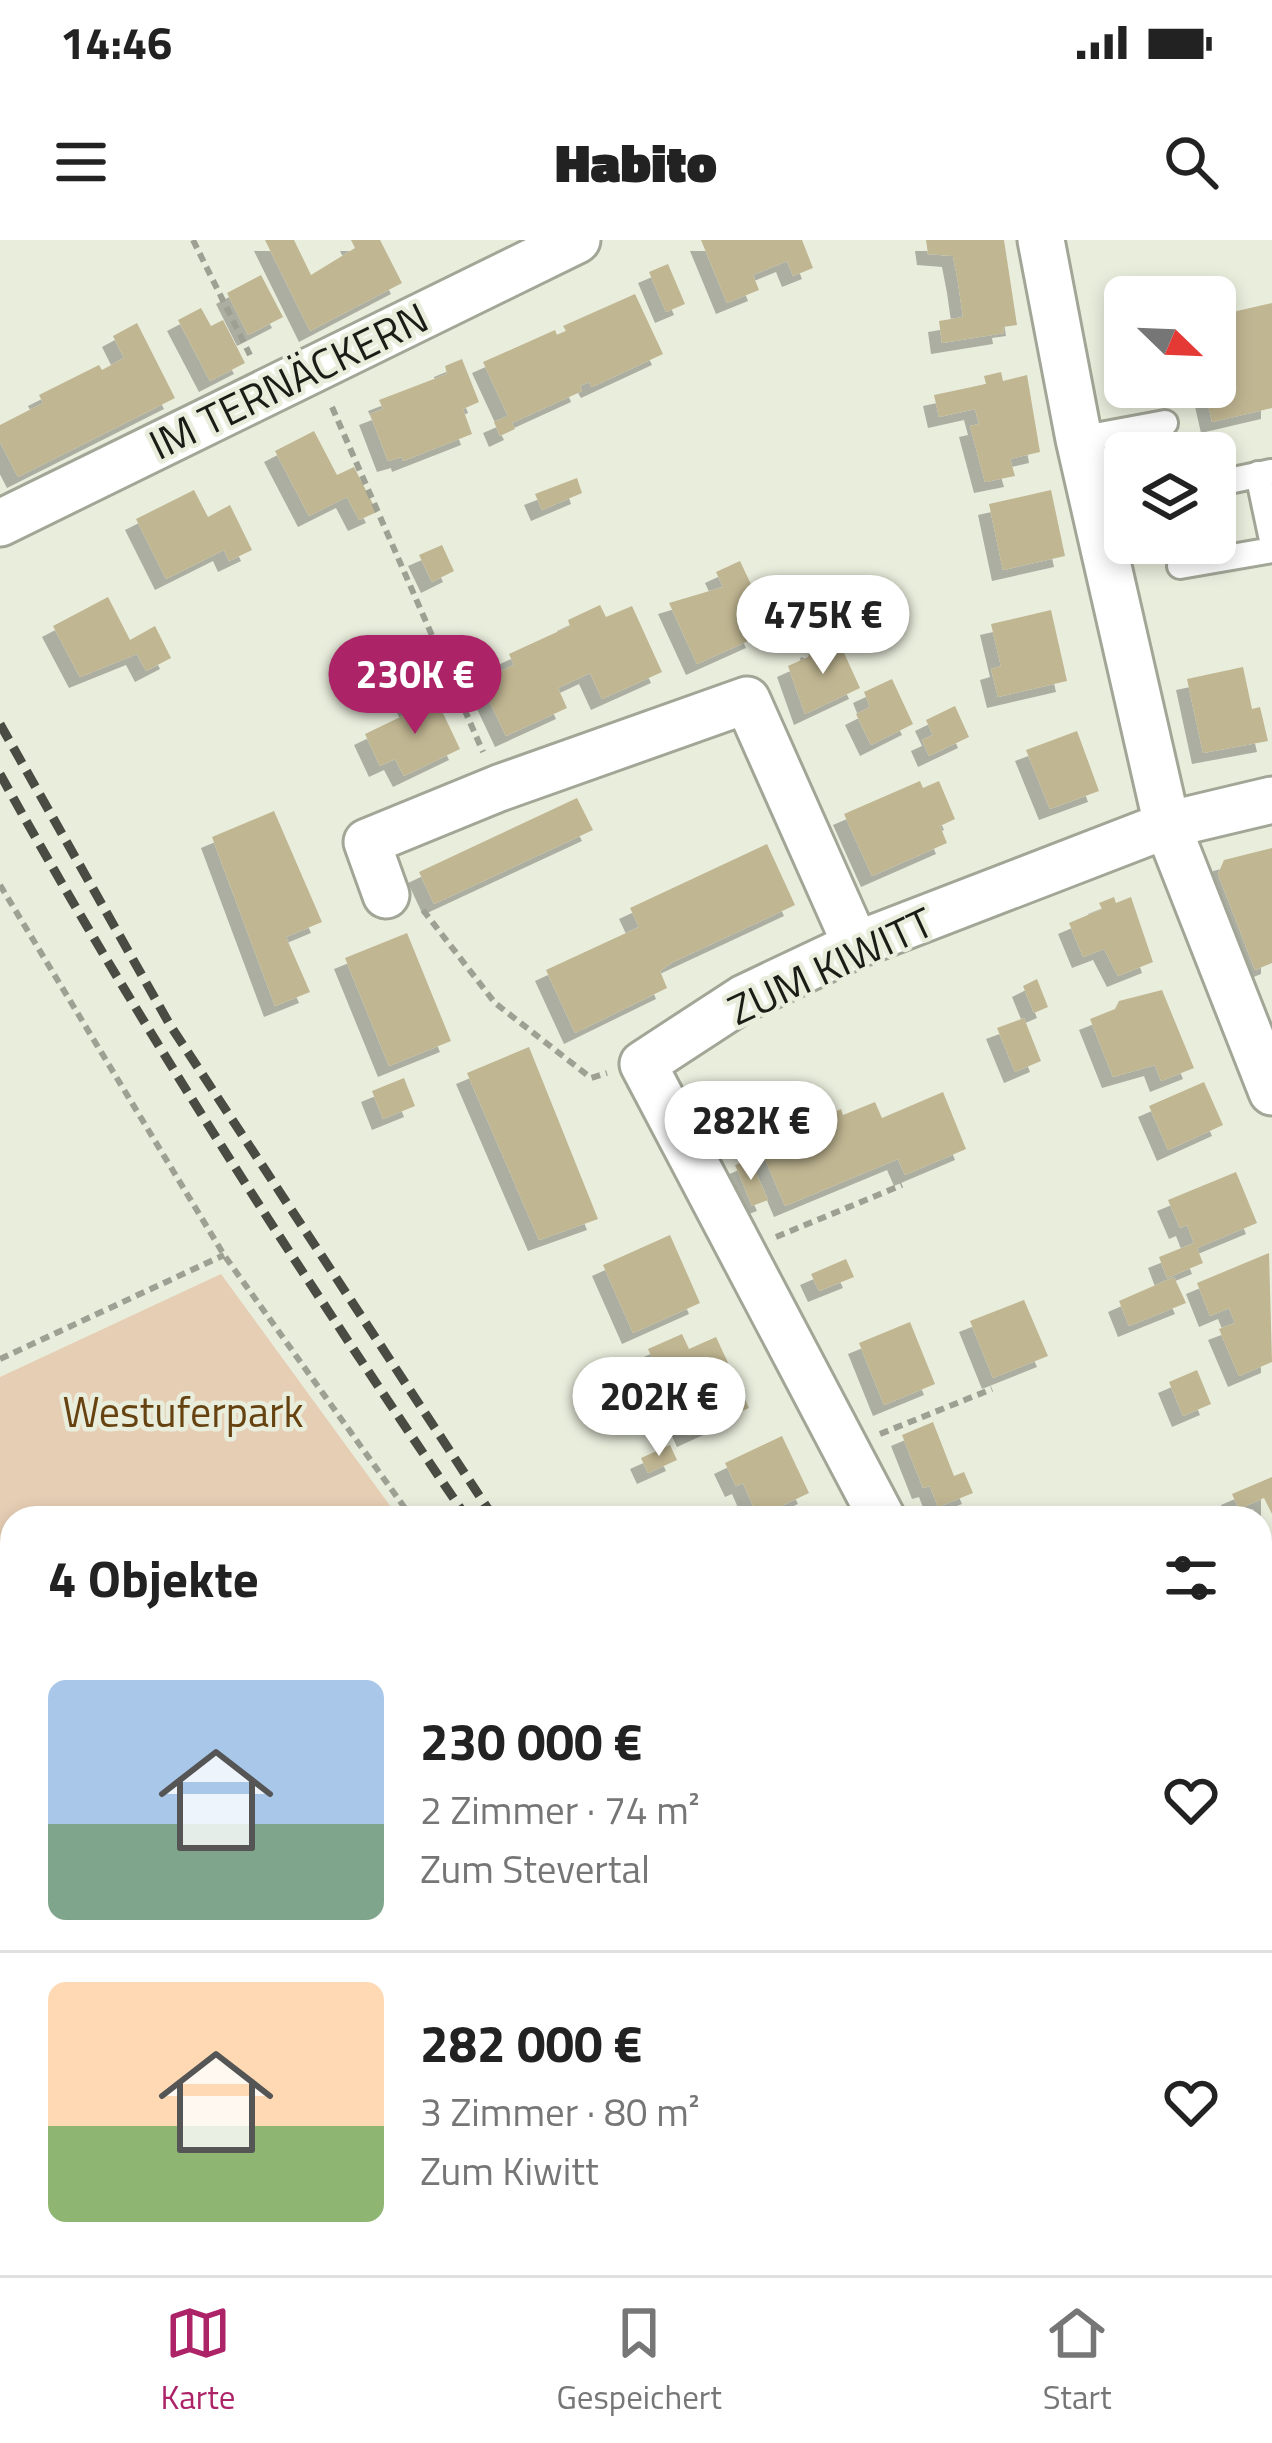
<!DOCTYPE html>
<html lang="de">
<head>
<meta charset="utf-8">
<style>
  body { margin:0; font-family:"Titillium Web",sans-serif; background:#f2f2f2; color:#222; height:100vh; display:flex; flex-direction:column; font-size:45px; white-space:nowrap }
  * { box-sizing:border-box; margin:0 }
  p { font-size:39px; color:#767676 }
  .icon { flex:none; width:66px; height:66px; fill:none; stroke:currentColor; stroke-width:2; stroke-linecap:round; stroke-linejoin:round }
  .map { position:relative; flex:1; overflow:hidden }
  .drawer { position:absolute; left:0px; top:1266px; width:1272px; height:771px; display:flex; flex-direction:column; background:#fff; border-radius:36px 36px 0 0; box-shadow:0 6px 18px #0003 }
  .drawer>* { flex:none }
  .needle { width:78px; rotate:113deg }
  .fabs { position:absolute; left:1104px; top:36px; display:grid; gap:24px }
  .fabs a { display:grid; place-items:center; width:132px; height:132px; border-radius:18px; background:#fff; box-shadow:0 6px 18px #0003; font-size:60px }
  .price { position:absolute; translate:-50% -102px; padding:0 27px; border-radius:42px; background:#fff; color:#222; font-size:39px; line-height:78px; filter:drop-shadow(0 3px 6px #0008) }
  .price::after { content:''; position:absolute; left:50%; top:72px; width:36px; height:27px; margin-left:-18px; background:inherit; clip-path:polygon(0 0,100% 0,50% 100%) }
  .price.active { background:#ac2368; color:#fff }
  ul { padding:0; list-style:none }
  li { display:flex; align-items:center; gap:36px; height:300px; padding:0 48px }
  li+li { border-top:3px solid #e0e0e0 }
  li span { display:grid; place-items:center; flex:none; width:336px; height:240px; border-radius:18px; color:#555 }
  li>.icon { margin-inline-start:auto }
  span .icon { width:144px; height:144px; fill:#fffc; stroke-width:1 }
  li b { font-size:51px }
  h2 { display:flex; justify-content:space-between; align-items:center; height:144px; padding:0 48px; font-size:51px }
  .status { display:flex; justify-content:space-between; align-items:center; height:84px; padding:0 60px; background:#fff; direction:ltr }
  .status svg { height:33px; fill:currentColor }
  header { display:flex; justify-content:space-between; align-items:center; height:156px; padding:0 48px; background:#fff; font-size:54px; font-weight:800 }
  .tab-bar { display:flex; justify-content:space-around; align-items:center; height:168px; border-top:3px solid #e0e0e0; background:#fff; font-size:33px; color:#767676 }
  .tab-bar a { display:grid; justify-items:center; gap:6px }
  .tab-bar .active { color:#ac2368 }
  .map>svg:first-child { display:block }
  .green { fill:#e6ceb4 }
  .building { fill:#c0b692; filter:url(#shadow) }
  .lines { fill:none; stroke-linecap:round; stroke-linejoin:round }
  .service-casing { stroke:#a2a696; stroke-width:30 }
  .minor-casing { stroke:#a2a696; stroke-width:51 }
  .path { stroke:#9da093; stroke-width:6; stroke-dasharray:9 6; stroke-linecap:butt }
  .service { stroke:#fff; stroke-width:24 }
  .minor { stroke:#fff; stroke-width:45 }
  .rail { stroke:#4a4c44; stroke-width:9; stroke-dasharray:18 9; stroke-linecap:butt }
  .labels { text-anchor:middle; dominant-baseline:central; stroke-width:9; stroke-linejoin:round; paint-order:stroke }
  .street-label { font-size:42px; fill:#1a1c16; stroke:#e9eddc }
  .park-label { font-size:42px; fill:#664210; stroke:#e9eddc }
</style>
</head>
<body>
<div class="status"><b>14:46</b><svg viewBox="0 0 49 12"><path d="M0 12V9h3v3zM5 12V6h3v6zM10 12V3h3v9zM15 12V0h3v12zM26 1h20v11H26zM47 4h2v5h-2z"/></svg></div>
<header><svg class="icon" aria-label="menu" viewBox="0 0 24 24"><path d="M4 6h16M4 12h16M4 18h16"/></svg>Habito<svg class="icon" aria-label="search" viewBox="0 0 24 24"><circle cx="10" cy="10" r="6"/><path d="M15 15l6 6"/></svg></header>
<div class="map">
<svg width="1272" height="2035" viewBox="0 0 1272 2035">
  <defs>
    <filter id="shadow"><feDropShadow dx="-11" dy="11" stdDeviation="0" flood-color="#0004"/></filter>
  </defs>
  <rect width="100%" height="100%" fill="#e9eddc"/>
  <!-- green -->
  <path class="green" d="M 221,1034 L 399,1278 L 12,1278 L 12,2025 L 944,2025 L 952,2035 L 0,2035 L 0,1137 Z"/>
  <!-- building -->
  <path class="building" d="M 265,0 L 294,0 L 311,35 L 355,8 L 351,0 L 380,0 L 402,43 L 310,91 Z
    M 701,0 L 802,0 L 813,28 L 793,36 L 787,21 L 753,35 L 759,50 L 727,63 Z
    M 926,0 L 1004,0 L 1017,85 L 1003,87 L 1004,93 L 942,103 L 939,81 L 963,77 L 958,42 L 953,16 L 928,14 Z
    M 668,24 L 685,64 L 666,72 L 649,32 Z
    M 261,35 L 283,77 L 248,95 L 227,53 Z
    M 635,54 L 663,114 L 592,147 L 589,142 L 580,146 L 582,151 L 512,183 L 515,189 L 500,196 L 494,182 L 508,176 L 483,122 L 555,90 L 557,95 L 566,91 L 563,86 Z
    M 1272,63 L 1272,168 L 1212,182 L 1204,147 L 1215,147 L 1215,76 Z
    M 201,68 L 211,86 L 223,80 L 245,123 L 210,141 L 178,80 Z
    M 137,83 L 175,158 L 18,237 L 0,202 L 0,185 L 43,163 L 39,155 L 99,125 L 102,130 L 124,118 L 113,96 Z
    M 462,119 L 479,162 L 463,169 L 472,194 L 403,221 L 402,217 L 388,221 L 370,174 L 383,169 L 379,160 L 447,134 L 445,126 Z
    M 1001,132 L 1003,141 L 1027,135 L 1040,212 L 1010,219 L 1015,236 L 985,242 L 970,186 L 979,184 L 975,169 L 939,177 L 934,155 L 986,144 L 984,136 Z
    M 314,191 L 337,235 L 354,227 L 377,272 L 359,280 L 347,257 L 309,276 L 275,211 Z
    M 577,238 L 582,253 L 542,270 L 535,254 Z
    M 194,250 L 208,277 L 230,265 L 252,310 L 229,321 L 224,310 L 166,339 L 136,279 Z
    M 1051,250 L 1065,316 L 1003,330 L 989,264 Z
    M 442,305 L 454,331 L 432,342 L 419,315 Z
    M 740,321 L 756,355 L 741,362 L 757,397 L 697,424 L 669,363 L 723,347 L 716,332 Z
    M 108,357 L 130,400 L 155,386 L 171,418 L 146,431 L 137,414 L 80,437 L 53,386 Z
    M 600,365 L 606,377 L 632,366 L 662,432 L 602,459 L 590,433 L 558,448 L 567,468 L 506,496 L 480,441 L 514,425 L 509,414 L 570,386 L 568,380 Z
    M 1051,370 L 1067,441 L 998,457 L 991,429 L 1001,426 L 991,384 Z
    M 839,402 L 860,448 L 805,474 L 788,426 L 808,417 L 812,406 L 823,410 Z
    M 1243,427 L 1252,469 L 1260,467 L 1268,501 L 1203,513 L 1187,439 Z
    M 892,439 L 913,484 L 871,505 L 856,474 L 870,467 L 864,452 Z
    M 432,450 L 460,509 L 404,536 L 395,519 L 380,526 L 365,494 L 413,471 L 408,462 Z
    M 955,466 L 969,497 L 929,516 L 922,500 L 933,495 L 926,480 Z
    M 1077,491 L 1099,551 L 1050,569 L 1026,510 Z
    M 920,541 L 923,548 L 939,541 L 955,579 L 940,586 L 947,603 L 872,636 L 844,574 Z
    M 577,558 L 593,590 L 434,664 L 419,632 Z
    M 274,571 L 322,682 L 286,697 L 310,752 L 275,766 L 212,597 Z
    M 767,604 L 795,665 L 673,722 L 660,731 L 667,748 L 575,793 L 546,730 L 639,687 L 630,668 Z
    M 1272,608 L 1272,723 L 1255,730 L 1218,634 L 1224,620 Z
    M 1114,657 L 1116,663 L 1131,657 L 1153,722 L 1118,736 L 1104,709 L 1083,717 L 1069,683 L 1102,669 L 1099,663 Z
    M 407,693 L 451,801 L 389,826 L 345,718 Z
    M 1037,739 L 1048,767 L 1034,773 L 1023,746 Z
    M 1162,750 L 1194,828 L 1161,841 L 1155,825 L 1113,837 L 1090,779 L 1115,769 L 1119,761 Z
    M 1024,778 L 1041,821 L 1015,832 L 997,788 Z
    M 529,807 L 598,979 L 539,1000 L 467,833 Z
    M 404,838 L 415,866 L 383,879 L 372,851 Z
    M 1204,842 L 1223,885 L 1168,910 L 1149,866 Z
    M 943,852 L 966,909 L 905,935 L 898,919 L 785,966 L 762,912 L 819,889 L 816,880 L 841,869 L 843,875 L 875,862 L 882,878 Z
    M 750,919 L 768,960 L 752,966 L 735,925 Z
    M 1236,932 L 1257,983 L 1197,1008 L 1203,1023 L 1167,1038 L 1159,1017 L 1194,1003 L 1187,985 L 1180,988 L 1168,960 Z
    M 670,995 L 700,1063 L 633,1093 L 603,1025 Z
    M 1269,1013 L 1272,1122 L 1239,1136 L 1219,1089 L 1235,1083 L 1229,1068 L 1210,1076 L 1197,1043 Z
    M 846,1019 L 854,1037 L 819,1051 L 811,1034 Z
    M 1174,1037 L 1186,1063 L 1129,1086 L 1119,1061 Z
    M 1024,1060 L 1048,1116 L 993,1138 L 970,1081 Z
    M 910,1082 L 935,1144 L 884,1165 L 859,1103 Z
    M 682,1094 L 689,1109 L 716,1097 L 749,1168 L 688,1196 L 648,1109 Z
    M 1197,1130 L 1211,1164 L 1183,1176 L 1169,1142 Z
    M 933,1182 L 954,1236 L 964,1232 L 973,1253 L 938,1267 L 930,1246 L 923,1248 L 902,1195 Z
    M 782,1196 L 809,1253 L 758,1277 L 743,1243 L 736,1246 L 725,1223 Z
    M 670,1205 L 677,1220 L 648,1233 L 641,1218 Z
    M 1272,1237 L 1272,1274 L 1264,1258 L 1239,1269 L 1232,1254 Z
    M 1272,1635 L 1272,1728 L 1267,1729 L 1260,1715 L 1260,1640 Z
    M 1272,1848 L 1272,1927 L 1260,1932 L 1260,1854 Z"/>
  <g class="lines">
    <!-- service casing -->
    <g class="service-casing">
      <path id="service" d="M 1079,199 L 1165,183
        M 1258,234 L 1272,300
        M 1215,244 L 1271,232
        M 1095,270 L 1125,264
        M 1180,326 L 1272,310"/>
    </g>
    <!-- minor casing -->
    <g class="minor-casing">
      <path id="minor" d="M 1041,0 L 1079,199 L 1167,585 L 1272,852
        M 0,283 L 577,0
        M 386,655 L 367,602 L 499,548 L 747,460 L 856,705
        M 882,1278 L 643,824 L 744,758 L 856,705 L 1167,585 L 1272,560
        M 1260,1787 L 1261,1787"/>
    </g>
    <!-- path -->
    <path class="path" d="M 193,0 L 250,115
      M 332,167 L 483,512
      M 0,645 L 224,1015 L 412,1278
      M 423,670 L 495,763 L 591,838 L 607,833
      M 776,997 L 902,945
      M 0,1119 L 224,1015
      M 880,1194 L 992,1149
      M 0,1490 L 12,1511
      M 0,1900 L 12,1922
      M 68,2025 L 75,2035
      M 382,2025 L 395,2035
      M 978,2025 L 986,2035
      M 371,2035 L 374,2025"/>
    <!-- service -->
    <use href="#service" class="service"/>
    <!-- minor -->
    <use href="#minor" class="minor"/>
    <!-- rail -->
    <path class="rail" d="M 0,484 L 170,785 L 494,1278
      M 0,534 C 142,791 302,1035 467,1278
      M 1028,2025 L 1036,2035
      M 1056,2025 L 1063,2035"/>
  </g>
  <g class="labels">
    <!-- street labels -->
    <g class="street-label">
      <text transform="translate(288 140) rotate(-26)">IM TERNÄCKERN</text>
      <text transform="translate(830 725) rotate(-25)">ZUM KIWITT</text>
    </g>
    <!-- park labels -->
    <g class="park-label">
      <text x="183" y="1171">Westuferpark</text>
    </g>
  </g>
</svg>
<div class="fabs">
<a><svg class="needle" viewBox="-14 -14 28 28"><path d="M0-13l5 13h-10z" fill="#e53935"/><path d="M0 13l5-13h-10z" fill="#767676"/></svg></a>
<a><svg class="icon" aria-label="layers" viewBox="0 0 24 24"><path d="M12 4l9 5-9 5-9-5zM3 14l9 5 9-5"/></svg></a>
</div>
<b class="price" style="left:823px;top:437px">475K €</b>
<b class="price active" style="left:415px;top:497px">230K €</b>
<b class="price" style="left:751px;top:943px">282K €</b>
<b class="price" style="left:659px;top:1219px">202K €</b>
<section class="drawer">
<h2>4 Objekte<svg class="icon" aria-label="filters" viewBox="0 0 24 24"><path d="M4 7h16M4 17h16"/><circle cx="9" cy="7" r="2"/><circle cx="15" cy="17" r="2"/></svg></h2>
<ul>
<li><span style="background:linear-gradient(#a9c7e8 60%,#7fa58c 0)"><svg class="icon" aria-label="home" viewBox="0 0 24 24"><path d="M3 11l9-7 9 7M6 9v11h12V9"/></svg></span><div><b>230 000 €</b><p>2 Zimmer · 74 m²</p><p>Zum Stevertal</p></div><svg class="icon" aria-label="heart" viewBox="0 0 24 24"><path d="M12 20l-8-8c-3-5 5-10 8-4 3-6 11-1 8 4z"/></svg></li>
<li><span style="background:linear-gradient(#ffd9b3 60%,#8fb573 0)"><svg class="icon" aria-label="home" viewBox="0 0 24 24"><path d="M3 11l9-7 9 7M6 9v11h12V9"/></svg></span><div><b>282 000 €</b><p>3 Zimmer · 80 m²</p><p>Zum Kiwitt</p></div><svg class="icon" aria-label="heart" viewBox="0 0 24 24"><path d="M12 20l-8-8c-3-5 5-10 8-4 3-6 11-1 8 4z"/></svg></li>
</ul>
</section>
</div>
<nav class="tab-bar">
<a class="active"><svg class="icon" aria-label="map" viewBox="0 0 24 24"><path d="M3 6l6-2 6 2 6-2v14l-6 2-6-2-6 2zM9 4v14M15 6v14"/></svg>Karte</a>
<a><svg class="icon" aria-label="saved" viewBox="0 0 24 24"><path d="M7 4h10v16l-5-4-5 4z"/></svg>Gespeichert</a>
<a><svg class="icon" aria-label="home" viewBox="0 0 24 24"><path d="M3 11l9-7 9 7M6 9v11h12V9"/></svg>Start</a>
</nav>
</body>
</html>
